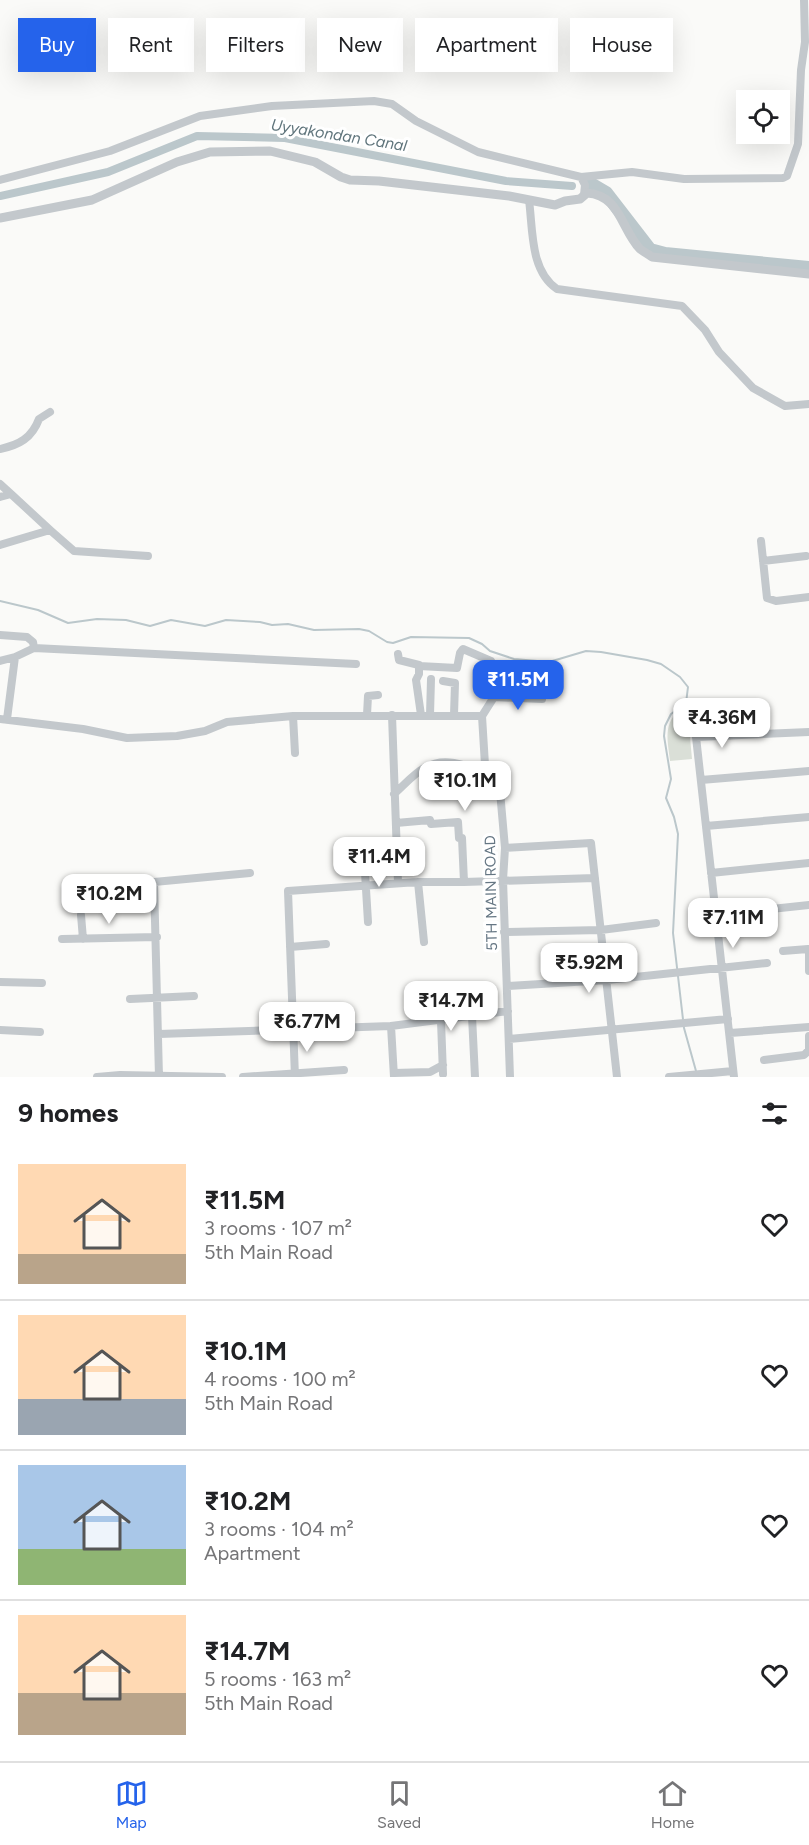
<!DOCTYPE html>
<html lang="en">
<head>
<meta charset="utf-8">
<style>
  body { margin:0; font-family:Figtree,sans-serif; background:#f6f6f6; color:#202124; height:100vh; display:flex; flex-direction:column; font-size:22px; white-space:nowrap }
  * { box-sizing:border-box; margin:0 }
  p { font-size:20px; color:#757577 }
  .icon { flex:none; width:33px; height:33px; fill:none; stroke:currentColor; stroke-width:2; stroke-linecap:round; stroke-linejoin:round }
  .map { position:relative; height:1077px; overflow:hidden }
  .panel { display:flex; flex-direction:column; background:#fff; flex:1 }
  .panel>* { flex:none }
  .top-card { position:absolute; left:18px; top:18px; width:774px; height:54px; display:flex; gap:12px }
  .controls { position:absolute; left:736px; top:90px; display:grid; gap:12px }
  .controls a { display:grid; place-items:center; width:54px; height:54px; border-radius:0px; background:#fff; box-shadow:0 6px 24px #0002; font-size:30px }
  .price { position:absolute; translate:-50% -51px; padding:0 14px; border-radius:12px; background:#fff; color:#222; font-size:20px; line-height:39px; filter:drop-shadow(0 2px 3px #0008) }
  .price::after { content:''; position:absolute; left:50%; top:36px; width:18px; height:14px; margin-left:-9px; background:inherit; clip-path:polygon(0 0,100% 0,50% 100%) }
  .price.active { background:#2563eb; color:#fff }
  ul { padding:0; list-style:none }
  li { display:flex; align-items:center; gap:18px; height:150px; padding:0 18px }
  li+li { border-top:2px solid #e0e0e0 }
  li span { display:grid; place-items:center; flex:none; width:168px; height:120px; border-radius:0px; color:#555 }
  li>.icon { margin-inline-start:auto }
  span .icon { width:72px; height:72px; fill:#fffc; stroke-width:1 }
  li b { font-size:26px }
  h2 { display:flex; justify-content:space-between; align-items:center; height:72px; padding:0 18px; font-size:26px }
  .chip { padding:0 21px; border-radius:0px; background:#fff; box-shadow:0 6px 24px #0002; font-size:21px; line-height:54px }
  .chip.active { background:#2563eb; color:#fff }
  .menu { display:flex; justify-content:space-around; align-items:center; height:84px; border-top:2px solid #e0e0e0; background:#fff; font-size:16px; color:#757577 }
  .menu a { display:grid; justify-items:center; gap:3px }
  .menu .active { color:#2563eb }
  .map>svg:first-child { display:block }
  .green { fill:#dadfd7 }
  .lines { fill:none; stroke-linecap:round; stroke-linejoin:round }
  .stream { stroke:#bbc7cb; stroke-width:2 }
  .canal { stroke:#bbc7cb; stroke-width:8 }
  .river { stroke:#bbc7cb; stroke-width:14 }
  .minor { stroke:#c3c8cc; stroke-width:8 }
  .tertiary { stroke:#c3c8cc; stroke-width:9 }
  .labels { text-anchor:middle; dominant-baseline:central; stroke-width:6; stroke-linejoin:round; paint-order:stroke }
  .street-label { font-size:15px; fill:#657683; stroke:#fff }
  .water-label { font-size:16px; font-style:italic; fill:#60757c; stroke:#fff }
</style>
</head>
<body>
<div class="map">
<svg width="809" height="1077" viewBox="0 0 809 1077">
  <rect width="100%" height="100%" fill="#fafaf8"/>
  <!-- green -->
  <path class="green" d="M 687,705 L 692,759 L 670,761 C 667,736 662,720 687,705 Z"/>
  <g class="lines">
    <!-- stream -->
    <path class="stream" d="M 0,601 L 38,610 L 68,623 L 97,619 L 126,620 L 150,626 L 171,620 L 205,626 L 226,620 L 260,622 L 272,625 L 288,624 L 314,630 L 359,629 L 369,631 L 387,642 L 393,643 L 411,637 L 469,638 L 482,644 L 490,651 L 514,659 L 549,662 L 586,651 L 601,652 L 647,660 L 661,664 L 680,677 L 688,687 L 686,703 L 671,714 L 665,726 L 664,736 L 671,779 L 666,798 L 674,817 L 678,834 L 673,933 L 684,1028 L 696,1071"/>
    <!-- canal -->
    <path class="canal" d="M 0,196 L 108,172 L 197,136 L 285,138 L 506,181 L 572,186"/>
    <!-- river -->
    <path class="river" d="M 589,183 L 606,193 L 650,250 L 665,254 L 809,268"/>
    <!-- minor -->
    <path class="minor" d="M 581,177 L 632,172 L 684,179 L 783,178 L 787,176 L 798,144 L 801,70 L 805,42 L 804,0
      M 0,180 L 110,151 L 200,116 L 272,106 L 374,101 L 392,104 L 416,121 L 478,152 L 581,177 L 585,185 L 584,195
      M 529,200 C 533,230 530,271 557,289 L 682,306 L 705,330 L 719,352 L 753,388 L 785,406 L 809,404
      M 0,449 C 19,445 32,438 39,419 L 50,412
      M 0,484 L 11,494
      M 0,497 L 11,494 L 50,530 L 0,545
      M 50,530 L 74,551 L 148,556
      M 761,541 L 767,598 L 776,601 L 809,597
      M 763,561 L 806,556
      M 0,635 L 27,637 L 33,642 L 34,648
      M 398,654 L 399,660 L 419,665 L 419,674 L 416,680 L 421,715
      M 15,657 L 34,648 L 356,664
      M 0,661 L 15,657 L 7,719
      M 419,666 L 457,668 L 460,653 L 463,649 L 491,661 L 495,667 L 494,697 L 482,716
      M 443,681 L 455,683 L 454,715
      M 494,697 L 542,699
      M 693,711 L 696,737
      M 367,715 L 368,696 L 378,695
      M 392,715 L 398,883
      M 430,715 L 431,679
      M 293,716 L 295,753
      M 482,716 L 485,765 L 496,774 L 499,780 L 505,848 L 503,880 L 510,1077
      M 0,719 L 83,729 L 127,738 L 177,736 L 205,731 L 227,722 L 293,716 L 482,716
      M 701,780 L 809,771
      M 394,794 C 413,777 426,758 454,763 C 465,765 475,769 487,769
      M 396,823 L 430,820 L 431,824 L 458,822 L 459,838 L 462,838 L 464,882
      M 706,826 L 809,817
      M 505,848 L 591,843 L 617,1077
      M 364,856 L 368,922
      M 711,873 L 809,863
      M 418,882 L 424,942
      M 123,885 L 154,882
      M 81,915 L 83,939
      M 716,915 L 809,905
      M 504,932 L 601,930 L 656,923
      M 62,939 L 157,937
      M 290,947 L 326,944
      M 809,949 L 809,971
      M 783,951 L 808,949
      M 0,982 L 42,983
      M 508,986 L 607,980 L 767,963
      M 130,999 L 194,996
      M 472,1016 L 475,1077
      M 441,1021 L 443,1074
      M 391,1026 L 508,1011
      M 0,1030 L 40,1032
      M 730,1033 L 809,1027
      M 159,1034 L 391,1026 L 394,1077
      M 509,1039 L 728,1019
      M 764,1060 L 804,1055 L 809,1050 L 809,1036
      M 394,1073 L 430,1072 L 443,1065
      M 97,1077 L 120,1075 L 222,1077
      M 159,1077 L 154,882 L 250,873
      M 243,1077 L 344,1070
      M 295,1077 L 288,891 L 418,882 L 464,882 L 595,878
      M 669,1077 L 733,1071
      M 734,1077 L 696,737 L 809,732"/>
    <!-- tertiary -->
    <path class="tertiary" d="M 0,218 L 92,200 L 177,162 L 210,152 L 270,151 L 315,162 L 341,177 L 350,180 L 379,181 L 509,196 L 555,205 L 565,201 L 580,199 L 587,193 C 620,195 621,229 640,249 C 644,252 648,254 652,257 L 809,274"/>
  </g>
  <g class="labels">
    <!-- street labels -->
    <g class="street-label">
      <text transform="translate(491 893) rotate(-91)">5TH MAIN ROAD</text>
    </g>
    <!-- water labels -->
    <g class="water-label">
      <text transform="translate(339 135) rotate(9)">Uyyakondan Canal</text>
    </g>
  </g>
</svg>
<div class="controls">
<a><svg class="icon" aria-label="locate" viewBox="0 0 24 24"><circle cx="12" cy="12" r="6"/><path d="M12 2v4M12 18v4M2 12h4M18 12h4"/></svg></a>
</div>
<b class="price active" style="left:518px;top:711px">₹11.5M</b>
<b class="price" style="left:722px;top:749px">₹4.36M</b>
<b class="price" style="left:465px;top:812px">₹10.1M</b>
<b class="price" style="left:379px;top:888px">₹11.4M</b>
<b class="price" style="left:109px;top:925px">₹10.2M</b>
<b class="price" style="left:733px;top:949px">₹7.11M</b>
<b class="price" style="left:589px;top:994px">₹5.92M</b>
<b class="price" style="left:451px;top:1032px">₹14.7M</b>
<b class="price" style="left:307px;top:1053px">₹6.77M</b>
<div class="top-card">
<a class="chip active">Buy</a>
<a class="chip">Rent</a>
<a class="chip">Filters</a>
<a class="chip">New</a>
<a class="chip">Apartment</a>
<a class="chip">House</a>
</div>
</div>
<section class="panel">
<h2>9 homes<svg class="icon" aria-label="filters" viewBox="0 0 24 24"><path d="M4 7h16M4 17h16"/><circle cx="9" cy="7" r="2"/><circle cx="15" cy="17" r="2"/></svg></h2>
<ul>
<li><span style="background:linear-gradient(#ffd9b3 75%,#b9a48a 0)"><svg class="icon" aria-label="home" viewBox="0 0 24 24"><path d="M3 11l9-7 9 7M6 9v11h12V9"/></svg></span><div><b>₹11.5M</b><p>3 rooms · 107 m²</p><p>5th Main Road</p></div><svg class="icon" aria-label="heart" viewBox="0 0 24 24"><path d="M12 20l-8-8c-3-5 5-10 8-4 3-6 11-1 8 4z"/></svg></li>
<li><span style="background:linear-gradient(#ffd9b3 70%,#9aa5b1 0)"><svg class="icon" aria-label="home" viewBox="0 0 24 24"><path d="M3 11l9-7 9 7M6 9v11h12V9"/></svg></span><div><b>₹10.1M</b><p>4 rooms · 100 m²</p><p>5th Main Road</p></div><svg class="icon" aria-label="heart" viewBox="0 0 24 24"><path d="M12 20l-8-8c-3-5 5-10 8-4 3-6 11-1 8 4z"/></svg></li>
<li><span style="background:linear-gradient(#a9c7e8 70%,#8fb573 0)"><svg class="icon" aria-label="home" viewBox="0 0 24 24"><path d="M3 11l9-7 9 7M6 9v11h12V9"/></svg></span><div><b>₹10.2M</b><p>3 rooms · 104 m²</p><p>Apartment</p></div><svg class="icon" aria-label="heart" viewBox="0 0 24 24"><path d="M12 20l-8-8c-3-5 5-10 8-4 3-6 11-1 8 4z"/></svg></li>
<li><span style="background:linear-gradient(#ffd9b3 65%,#b9a48a 0)"><svg class="icon" aria-label="home" viewBox="0 0 24 24"><path d="M3 11l9-7 9 7M6 9v11h12V9"/></svg></span><div><b>₹14.7M</b><p>5 rooms · 163 m²</p><p>5th Main Road</p></div><svg class="icon" aria-label="heart" viewBox="0 0 24 24"><path d="M12 20l-8-8c-3-5 5-10 8-4 3-6 11-1 8 4z"/></svg></li>
</ul>
</section>
<nav class="menu">
<a class="active"><svg class="icon" aria-label="map" viewBox="0 0 24 24"><path d="M3 6l6-2 6 2 6-2v14l-6 2-6-2-6 2zM9 4v14M15 6v14"/></svg>Map</a>
<a><svg class="icon" aria-label="saved" viewBox="0 0 24 24"><path d="M7 4h10v16l-5-4-5 4z"/></svg>Saved</a>
<a><svg class="icon" aria-label="home" viewBox="0 0 24 24"><path d="M3 11l9-7 9 7M6 9v11h12V9"/></svg>Home</a>
</nav>
</body>
</html>
